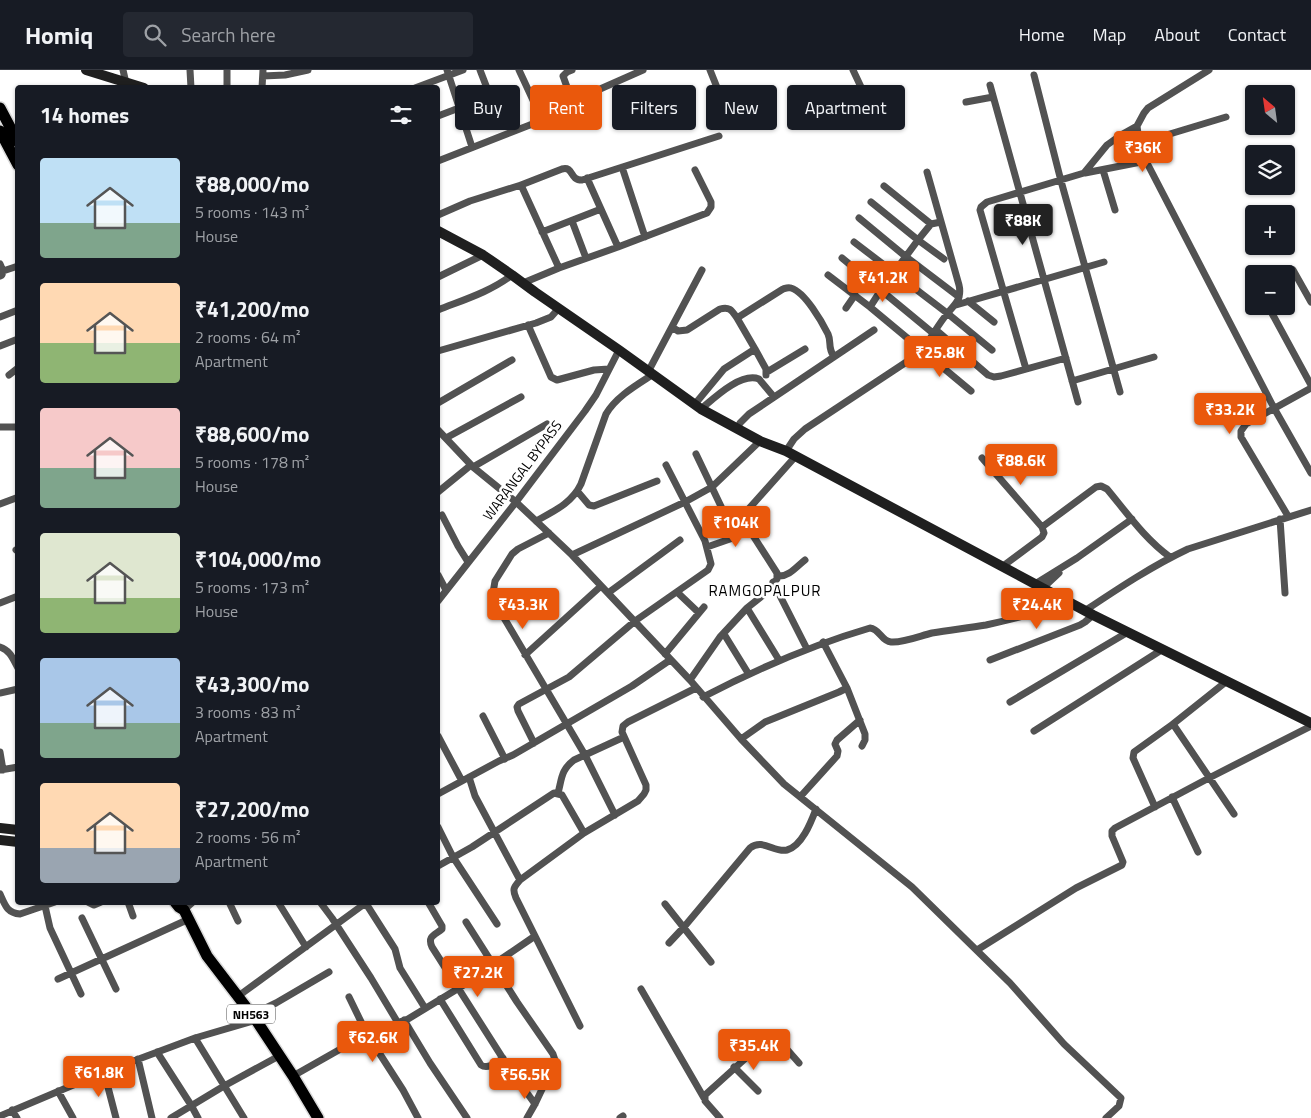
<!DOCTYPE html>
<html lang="en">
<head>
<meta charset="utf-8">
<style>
  body { margin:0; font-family:"Titillium Web",sans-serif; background:#242831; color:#f1f3f6; height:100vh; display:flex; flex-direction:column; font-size:19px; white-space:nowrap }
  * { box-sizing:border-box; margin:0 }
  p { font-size:16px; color:#9ea1a6 }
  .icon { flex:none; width:28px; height:28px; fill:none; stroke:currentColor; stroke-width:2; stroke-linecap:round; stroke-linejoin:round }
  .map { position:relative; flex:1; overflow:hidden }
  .panel { position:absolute; left:15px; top:15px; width:425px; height:820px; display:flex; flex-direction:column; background:#171b24; border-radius:5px; box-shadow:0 1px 4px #0004 }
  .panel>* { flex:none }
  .top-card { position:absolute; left:455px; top:15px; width:475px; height:45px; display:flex; gap:10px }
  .needle { width:32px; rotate:331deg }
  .fabs { position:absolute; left:1245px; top:15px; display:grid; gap:10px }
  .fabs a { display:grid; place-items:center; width:50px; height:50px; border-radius:5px; background:#171b24; box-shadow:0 1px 4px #0004; font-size:25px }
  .price { position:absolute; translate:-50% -42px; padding:0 11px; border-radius:5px; background:#ea580c; color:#fff; font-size:16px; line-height:32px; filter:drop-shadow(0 1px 2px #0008) }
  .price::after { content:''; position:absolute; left:50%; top:30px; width:15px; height:11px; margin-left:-8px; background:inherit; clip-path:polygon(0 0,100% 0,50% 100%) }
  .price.selected { background:#222; color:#fff }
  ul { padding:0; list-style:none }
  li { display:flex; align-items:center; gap:15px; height:125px; padding:0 25px }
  li span { display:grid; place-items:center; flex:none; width:140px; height:100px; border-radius:5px; color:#555 }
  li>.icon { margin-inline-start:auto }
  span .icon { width:60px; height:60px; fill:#fffc; stroke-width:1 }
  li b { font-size:21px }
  h2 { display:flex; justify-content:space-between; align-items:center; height:60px; padding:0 25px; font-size:21px }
  .tag { padding:0 18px; border-radius:5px; background:#171b24; box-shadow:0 1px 4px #0004; font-size:18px; line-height:45px }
  .tag.selected { background:#ea580c; color:#fff }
  header { display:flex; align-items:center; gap:30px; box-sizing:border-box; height:70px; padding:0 25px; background:#171b24; border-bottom:1px solid #363941 }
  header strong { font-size:24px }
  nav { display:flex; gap:28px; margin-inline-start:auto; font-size:18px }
  .search { width:350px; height:45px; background:#242831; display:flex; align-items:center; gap:12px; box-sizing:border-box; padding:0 18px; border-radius:5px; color:#9ea1a6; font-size:19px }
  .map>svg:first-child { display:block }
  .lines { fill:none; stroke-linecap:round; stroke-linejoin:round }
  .trunk-casing { stroke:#dbdbdb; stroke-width:14 }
  .minor { stroke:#525252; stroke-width:7 }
  .secondary { stroke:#1f1f1f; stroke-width:10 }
  .trunk { stroke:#000; stroke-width:11 }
  .labels { text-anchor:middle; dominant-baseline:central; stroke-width:5; stroke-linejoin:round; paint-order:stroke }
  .shield { fill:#fff; stroke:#4c4c4c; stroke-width:1 }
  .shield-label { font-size:12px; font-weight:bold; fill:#000 }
  .street-label { font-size:14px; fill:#000; stroke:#fff }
  .neighbourhood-label { font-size:15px; letter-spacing:1px; fill:#000; stroke:#fff }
</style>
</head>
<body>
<header>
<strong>Homiq</strong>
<div class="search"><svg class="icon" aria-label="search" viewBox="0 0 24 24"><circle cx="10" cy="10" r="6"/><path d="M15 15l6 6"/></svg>Search here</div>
<nav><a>Home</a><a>Map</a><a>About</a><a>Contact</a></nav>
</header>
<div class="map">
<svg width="1311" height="1048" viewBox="0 0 1311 1048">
  <rect width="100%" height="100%" fill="#fff"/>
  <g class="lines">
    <!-- trunk casing -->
    <g class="trunk-casing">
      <path id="trunk" d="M 0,38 L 18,72
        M 0,61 L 18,95
        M 175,832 L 179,837 L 184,840 L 207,886 L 256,950 L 293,1006 L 318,1048"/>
    </g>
    <!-- minor -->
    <path class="minor" d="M 123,0 L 126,13
      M 190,0 L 191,18
      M 447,0 L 472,77
      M 480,0 L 497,44
      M 710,0 L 732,55
      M 853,0 L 861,17
      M 1034,5 L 1061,111 L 1120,322
      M 263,6 L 285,5 L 308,0
      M 990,15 L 1078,332
      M 227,18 L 227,0
      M 262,18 L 263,0
      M 415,18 L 463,0
      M 572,31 L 563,6 L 567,2 L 572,0
      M 966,32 L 993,27
      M 438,46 L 459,38
      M 539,46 L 643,0
      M 1140,73 L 1226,47
      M 438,91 L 535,53 C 539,50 539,47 538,41 L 519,0
      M 1146,91 L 1274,338 L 1311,403
      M 622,97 L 645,167
      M 1103,100 L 1115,140
      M 1085,103 L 1146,91 L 1138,64 L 1137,56
      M 587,108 L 618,177
      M 521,115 L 559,198
      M 884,116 L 931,154
      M 871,132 L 918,170 L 944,189
      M 438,145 L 470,131 L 521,115 L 562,99 C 574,96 569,110 582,110 L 719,66
      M 859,148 L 905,186 L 959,227
      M 572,151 L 586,188
      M 542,162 L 601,139
      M 854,172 L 947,243 L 992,280
      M 842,188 L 934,264
      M 0,194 L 3,201
      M 1293,200 L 1311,232
      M 828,205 L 870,237 L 971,321
      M 0,206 L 2,205 L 3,201 L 18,196
      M 438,207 L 483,185
      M 523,213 L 559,198 L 618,177 L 707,143 L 711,137 L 711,132 L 695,100
      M 968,231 L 994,252
      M 956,235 L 1104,192
      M 1268,236 L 1311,315
      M 870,237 L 881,220 L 918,170 L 931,154 L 941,152
      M 846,238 L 855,225
      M 438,240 C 463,230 490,222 512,205
      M 0,247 L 18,240
      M 528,255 L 551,307 L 557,310 L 594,300 L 609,299
      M 672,257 L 678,261 L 687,260 L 720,239 C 730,236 732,241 737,248
      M 936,260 L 988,305 L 994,307 L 1001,306 L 1066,288
      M 0,276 L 18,269
      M 755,279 L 766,299 L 766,305
      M 438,281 L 536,253 L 551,247 L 559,238
      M 1026,299 L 980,140 L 981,137 L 987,132 L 1084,103 L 1107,75 L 1121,65 L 1137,56 L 1144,43 L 1148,38 L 1209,0
      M 648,302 L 702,200
      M 767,302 L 805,279
      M 9,305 L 18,298
      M 1072,311 L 1154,287
      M 438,333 L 512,290
      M 695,334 L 724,299 L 755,279 L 737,248 L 783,219 C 786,218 788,217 791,218 C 805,222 822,252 828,264 C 832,273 827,276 834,287
      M 701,339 C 714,328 741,302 759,309 L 774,327
      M 0,357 L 18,357
      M 737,359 L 740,353 L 749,344 L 874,260
      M 438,360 L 473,397 L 516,432 L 572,485 L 690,610 L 741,669 L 784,714 L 912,817 L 1010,913 L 1064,974 L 1121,1028 L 1119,1036 L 1106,1048
      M 446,368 L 521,327
      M 786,381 L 794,369 L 805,359 L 917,285 C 930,273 936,256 948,243 C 952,237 957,234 959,227 C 960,223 960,219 959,215 L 927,102
      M 696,384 L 728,451
      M 982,388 L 1042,457
      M 473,397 L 547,354
      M 438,422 L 471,395
      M 578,422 L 589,435 L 594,436 L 657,411
      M 0,434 L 16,428
      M 442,445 L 458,476 L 468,492
      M 1288,446 L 1241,367 L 1241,361 L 1246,354 L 1311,318
      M 1280,449 L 1285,523
      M 536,451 C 554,441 572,433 581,414 L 606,344 C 616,327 635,316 652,305
      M 549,463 L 518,479 L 512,484 L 495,511 L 493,523 L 494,531 L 585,685 L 615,745
      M 707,477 L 730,469 L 745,451
      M 16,480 L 18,479
      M 572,485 L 685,432 L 712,417 L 760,371
      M 1003,496 L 1042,467 L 1044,463 L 1042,457 L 1096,417 L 1101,416 L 1107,419 C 1127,443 1145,469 1170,487
      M 438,505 L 446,520
      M 778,506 C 789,507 797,496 805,490
      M 773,512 L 807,579
      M 1035,514 L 1077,488 L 1132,449
      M 1043,518 L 1059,503
      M 677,522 L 699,543
      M 608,523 L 680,470
      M 438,531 L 516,432 L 585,341 L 596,325 L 619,280
      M 0,533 L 18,526
      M 747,538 L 779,590
      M 1086,540 C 1119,518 1152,496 1188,479 L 1311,440
      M 724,564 L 748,603
      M 0,577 C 10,580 13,589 18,598
      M 665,584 L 704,537
      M 525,585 L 601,516
      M 990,590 L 1080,555 L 1085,552 L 1093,545
      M 690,610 L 720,567 L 747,538 L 762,526 L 777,509 L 777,503 L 747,456 L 745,451 L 745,443 L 795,387
      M 847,618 L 865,664 L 865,670 L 862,676
      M 0,623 L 18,619
      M 703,627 C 757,599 812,575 870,558 C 880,559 881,571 891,572 C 903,573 920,566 932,563 C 950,560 968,558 986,555 C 1009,550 1033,544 1056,537 L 1062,534 L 1066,530
      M 1010,632 L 1128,562
      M 483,646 L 505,689
      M 1173,654 L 1234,744
      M 1034,661 L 1163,579
      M 438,666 L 462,711
      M 741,669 L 765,652 L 839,622 L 847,618 L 823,572
      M 534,673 L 518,641 L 517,637 L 519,634 L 569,607 L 635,551 L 708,500 L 711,494 L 705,471 L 666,395
      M 0,682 L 3,700
      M 0,700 L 18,697
      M 469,707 L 475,726 L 520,810
      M 558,723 C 562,708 561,700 574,690 L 624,667
      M 438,724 L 499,691 L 513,685 L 632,616 L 670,590
      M 800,727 L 837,686 L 838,681 L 835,674 L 837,670 L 860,650
      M 1172,727 L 1198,782
      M 1155,737 L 1133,688 L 1134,682 L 1173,654 L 1227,611
      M 438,757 L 453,787 L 497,854
      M 438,796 L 472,777 L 554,723 L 562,725 L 584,763
      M 0,824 C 5,835 7,843 20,844 L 55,832
      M 88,832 L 94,835 L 101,832
      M 128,832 L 133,846
      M 229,832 L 238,851
      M 278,832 L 306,877
      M 320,832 L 332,848 L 371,908 L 398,953
      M 365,832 L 395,879 L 400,898 L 425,938
      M 428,832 L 442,856 L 442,859 C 435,865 427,866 432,877 L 509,998 L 535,1034
      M 665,834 L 711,892
      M 45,836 L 50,858 L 81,924
      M 184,840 L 193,832
      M 82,848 L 116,919
      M 466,852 L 517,932 L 553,984 L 555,990 L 553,996 L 535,1034 L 527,1048
      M 535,866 L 580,956
      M 669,873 L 684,857 L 750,778 C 763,768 774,783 787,780 C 802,776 811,752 816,739
      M 977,880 L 1076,818 L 1122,795 L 1123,792 L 1112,766 L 1112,761 L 1115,758 L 1209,708 L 1311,656
      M 58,909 L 189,849
      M 641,919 L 704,1028
      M 237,927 L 367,832
      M 349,927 L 367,964 L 403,1020 L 418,1048
      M 440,929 L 481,995 C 488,1000 497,992 503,988
      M 251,945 L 276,933 L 329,902
      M 404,950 L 430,993 L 467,1048
      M 195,968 L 244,1048
      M 157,982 L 191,1035 L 198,1048
      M 138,989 L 152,1048
      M 734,997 L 758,1021
      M 104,1002 L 116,1048
      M 293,1006 L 367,964 L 408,949 L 459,918 L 535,866 L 516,828 C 512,819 514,817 520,810 L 584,763 L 638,731 L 644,724 L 646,720 L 646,715 L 622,662 L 623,656 L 628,652 L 696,618
      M 58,1021 L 73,1048
      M 12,1040 L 17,1048
      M 0,1046 L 104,1002 L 195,968 L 256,950
      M 171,1048 L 224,1016 L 279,986
      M 620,1048 L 623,1046
      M 720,1048 L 705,1031 L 705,1025 L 768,968 L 772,966 L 777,968 L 799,993"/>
    <!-- secondary -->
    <path class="secondary" d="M 86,0 L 144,18
      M 438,161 L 483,185 L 512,205 L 535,222 L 619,280 L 701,339 L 760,371 L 786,381 L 1093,545 L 1311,653
      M 0,758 L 18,760
      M 0,770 L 18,772"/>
    <!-- trunk -->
    <use href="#trunk" class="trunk"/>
  </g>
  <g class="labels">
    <!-- shield labels -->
    <rect class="shield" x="227" y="934.5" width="48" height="19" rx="4"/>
    <g class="shield-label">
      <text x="251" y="944">NH563</text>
    </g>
    <!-- street labels -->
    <g class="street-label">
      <text transform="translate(522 400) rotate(-53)">WARANGAL BYPASS</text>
    </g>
    <!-- neighbourhood labels -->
    <g class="neighbourhood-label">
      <text x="765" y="520">RAMGOPALPUR</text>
    </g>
  </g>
</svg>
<div class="fabs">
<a><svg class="needle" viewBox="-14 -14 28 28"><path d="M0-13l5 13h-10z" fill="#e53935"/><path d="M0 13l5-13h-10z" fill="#9ea1a6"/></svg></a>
<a><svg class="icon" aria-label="layers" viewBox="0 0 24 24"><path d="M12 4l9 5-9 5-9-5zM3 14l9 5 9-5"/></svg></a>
<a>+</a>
<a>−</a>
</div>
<b class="price" style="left:1143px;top:103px">₹36K</b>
<b class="price selected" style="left:1023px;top:176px">₹88K</b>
<b class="price" style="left:883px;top:233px">₹41.2K</b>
<b class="price" style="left:940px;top:308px">₹25.8K</b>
<b class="price" style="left:1230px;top:365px">₹33.2K</b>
<b class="price" style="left:1021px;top:416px">₹88.6K</b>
<b class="price" style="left:736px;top:478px">₹104K</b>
<b class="price" style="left:523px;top:560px">₹43.3K</b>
<b class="price" style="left:1037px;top:560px">₹24.4K</b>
<b class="price" style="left:478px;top:928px">₹27.2K</b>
<b class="price" style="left:373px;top:993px">₹62.6K</b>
<b class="price" style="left:754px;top:1001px">₹35.4K</b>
<b class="price" style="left:99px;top:1028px">₹61.8K</b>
<b class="price" style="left:525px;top:1030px">₹56.5K</b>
<div class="top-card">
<a class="tag">Buy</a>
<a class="tag selected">Rent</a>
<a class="tag">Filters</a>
<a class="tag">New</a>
<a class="tag">Apartment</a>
</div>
<section class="panel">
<h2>14 homes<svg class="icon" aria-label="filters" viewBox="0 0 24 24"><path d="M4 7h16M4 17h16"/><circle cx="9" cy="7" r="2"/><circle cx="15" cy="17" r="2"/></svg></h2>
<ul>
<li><span style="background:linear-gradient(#bfe0f5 65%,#7fa58c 0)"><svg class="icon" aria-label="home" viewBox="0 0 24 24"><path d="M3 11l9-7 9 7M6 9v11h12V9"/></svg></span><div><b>₹88,000/mo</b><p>5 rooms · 143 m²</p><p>House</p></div></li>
<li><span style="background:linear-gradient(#ffd9b3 60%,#8fb573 0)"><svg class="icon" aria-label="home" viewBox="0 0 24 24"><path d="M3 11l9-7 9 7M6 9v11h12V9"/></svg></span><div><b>₹41,200/mo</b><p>2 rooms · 64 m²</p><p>Apartment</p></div></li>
<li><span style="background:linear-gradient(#f6c9c9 60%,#7fa58c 0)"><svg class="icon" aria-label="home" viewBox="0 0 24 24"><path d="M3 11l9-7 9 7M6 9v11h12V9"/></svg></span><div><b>₹88,600/mo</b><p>5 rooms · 178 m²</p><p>House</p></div></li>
<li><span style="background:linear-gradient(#dfe7d0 65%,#8fb573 0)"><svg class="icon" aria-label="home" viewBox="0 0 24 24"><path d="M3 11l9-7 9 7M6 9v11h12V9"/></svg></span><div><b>₹104,000/mo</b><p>5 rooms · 173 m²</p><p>House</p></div></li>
<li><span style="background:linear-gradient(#a9c7e8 65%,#7fa58c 0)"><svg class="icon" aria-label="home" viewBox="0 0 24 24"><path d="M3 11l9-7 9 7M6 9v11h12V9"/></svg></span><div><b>₹43,300/mo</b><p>3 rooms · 83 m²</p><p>Apartment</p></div></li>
<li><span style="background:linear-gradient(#ffd9b3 65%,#9aa5b1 0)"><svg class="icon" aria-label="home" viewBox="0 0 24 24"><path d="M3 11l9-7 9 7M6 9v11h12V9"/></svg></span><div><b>₹27,200/mo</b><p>2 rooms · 56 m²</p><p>Apartment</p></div></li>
</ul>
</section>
</div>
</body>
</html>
